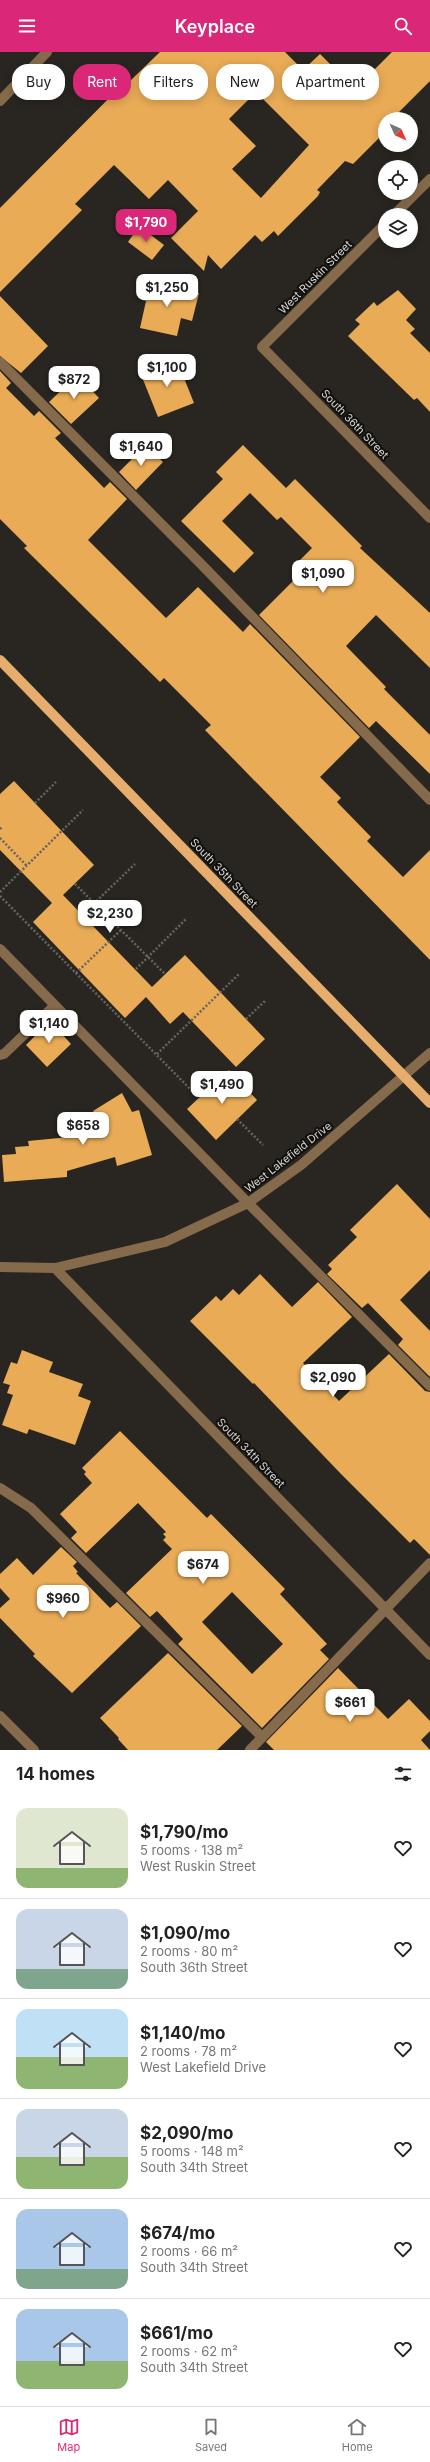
<!DOCTYPE html>
<html lang="en">
<head>
<meta charset="utf-8">
<style>
  body { margin:0; font-family:Inter,sans-serif; background:#f6f6f6; color:#222; height:100vh; display:flex; flex-direction:column; font-size:15px; white-space:nowrap }
  * { box-sizing:border-box; margin:0 }
  p { font-size:13px; color:#767676 }
  .icon { flex:none; width:22px; height:22px; fill:none; stroke:currentColor; stroke-width:2; stroke-linecap:round; stroke-linejoin:round }
  .map { position:relative; height:1698px; overflow:hidden }
  .sheet { display:flex; flex-direction:column; background:#fff; flex:1 }
  .sheet>* { flex:none }
  .top-card { position:absolute; left:12px; top:12px; width:406px; height:36px; display:flex; gap:8px }
  .needle { width:26px; rotate:135deg }
  .fabs { position:absolute; left:378px; top:60px; display:grid; gap:8px }
  .fabs a { display:grid; place-items:center; width:40px; height:40px; border-radius:50%; background:#fff; box-shadow:0 2px 10px #0003; font-size:20px }
  .price { position:absolute; translate:-50% -34px; padding:0 9px; border-radius:8px; background:#fff; color:#222; font-size:13px; line-height:26px; filter:drop-shadow(0 1px 2px #0008) }
  .price::after { content:''; position:absolute; left:50%; top:24px; width:12px; height:9px; margin-left:-6px; background:inherit; clip-path:polygon(0 0,100% 0,50% 100%) }
  .price.on { background:#db2777; color:#fff }
  ul { padding:0; list-style:none }
  li { display:flex; align-items:center; gap:12px; height:100px; padding:0 16px }
  li+li { border-top:1px solid #e0e0e0 }
  li span { display:grid; place-items:center; flex:none; width:112px; height:80px; border-radius:12px; color:#555 }
  li>.icon { margin-inline-start:auto }
  span .icon { width:48px; height:48px; fill:#fffc; stroke-width:1 }
  li b { font-size:17px }
  h2 { display:flex; justify-content:space-between; align-items:center; height:48px; padding:0 16px; font-size:17px }
  .tag { padding:0 14px; border-radius:16px; background:#fff; box-shadow:0 2px 10px #0003; font-size:14px; line-height:36px }
  .tag.on { background:#db2777; color:#fff }
  header { display:flex; justify-content:space-between; align-items:center; height:52px; padding:0 16px; background:#db2777; color:#fff; font-size:18px; font-weight:600 }
  .tabs { display:flex; justify-content:space-around; align-items:center; height:56px; border-top:1px solid #e0e0e0; background:#fff; font-size:11px; color:#767676 }
  .tabs a { display:grid; justify-items:center; gap:2px }
  .tabs .on { color:#db2777 }
  .map>svg:first-child { display:block }
  .building { fill:#e9ab56; fill-rule:evenodd }
  .lines { fill:none; stroke-linecap:round; stroke-linejoin:round }
  .path { stroke:#66645f; stroke-width:2.5; stroke-dasharray:2 2; stroke-linecap:butt }
  .minor { stroke:#866a4c; stroke-width:10 }
  .major { stroke:#e7ad6c; stroke-width:10 }
  .labels { text-anchor:middle; dominant-baseline:central; stroke-width:4; stroke-linejoin:round; paint-order:stroke }
  .street-label { font-size:11px; fill:#dad8d5; stroke:#11100d }
</style>
</head>
<body>
<header><svg class="icon" aria-label="menu" viewBox="0 0 24 24"><path d="M4 6h16M4 12h16M4 18h16"/></svg>Keyplace<svg class="icon" aria-label="search" viewBox="0 0 24 24"><circle cx="10" cy="10" r="6"/><path d="M15 15l6 6"/></svg></header>
<div class="map">
<svg width="430" height="1698" viewBox="0 0 430 1698">
  <rect width="100%" height="100%" fill="#292621"/>
  <!-- building -->
  <path class="building" d="M 160,0 L 285,0 L 303,18 L 320,2 L 355,37 L 392,0 L 430,0 L 430,29 L 392,67 L 385,67 L 385,80 L 353,112 L 345,109 L 317,138 L 320,140 L 318,144 L 278,184 L 274,179 L 262,190 L 255,183 L 221,217 L 208,203 L 204,219 L 171,186 L 198,159 L 168,128 L 149,147 L 114,113 L 75,152 L 82,158 L 0,240 L 0,156 L 128,27 L 130,29 ZM 256,40 L 309,93 L 261,146 L 232,117 L 256,94 L 229,67 Z
    M 139,174 L 164,193 L 152,208 L 128,190 Z
    M 147,229 L 199,241 L 192,269 L 181,266 L 177,284 L 140,276 L 146,249 L 142,248 Z
    M 398,238 L 416,257 L 406,268 L 415,277 L 410,281 L 430,301 L 430,360 L 417,346 L 414,348 L 348,284 L 360,272 L 355,268 L 374,250 L 377,254 Z
    M 0,244 L 48,294 L 21,321 L 0,304 Z
    M 176,306 L 194,351 L 158,365 L 140,320 Z
    M 0,319 L 11,331 L 6,336 L 34,364 L 39,359 L 61,381 L 55,386 L 104,436 L 110,430 L 127,447 L 88,488 L 166,566 L 198,535 L 243,580 L 250,572 L 360,685 L 320,725 L 341,746 L 337,750 L 371,785 L 367,789 L 403,825 L 430,798 L 430,908 L 205,678 L 211,673 L 164,626 L 160,630 L 24,496 L 27,494 L 0,467 Z
    M 77,323 L 99,346 L 71,372 L 49,350 Z
    M 146,393 L 163,410 L 136,438 L 119,420 Z
    M 243,393 L 286,436 L 295,427 L 362,494 L 360,496 L 430,561 L 430,616 L 376,563 L 346,594 L 386,635 L 384,637 L 430,683 L 430,722 L 376,669 L 369,676 L 259,563 L 305,517 L 298,510 L 312,496 L 281,465 L 277,468 L 250,441 L 222,469 L 254,501 L 234,521 L 181,469 L 223,427 L 216,420 Z
    M 14,729 L 94,813 L 63,843 L 152,935 L 185,903 L 265,987 L 236,1015 L 183,960 L 170,972 L 146,945 L 125,966 L 33,870 L 52,851 L 0,798 L 0,742 Z
    M 50,969 L 71,992 L 47,1015 L 26,993 Z
    M 229,1018 L 257,1048 L 216,1088 L 187,1057 Z
    M 122,1041 L 132,1060 L 139,1058 L 152,1103 L 117,1114 L 115,1105 L 67,1119 L 67,1125 L 4,1130 L 2,1103 L 16,1102 L 15,1095 L 29,1094 L 28,1089 L 80,1084 L 77,1077 L 99,1070 L 93,1059 Z
    M 397,1132 L 430,1167 L 430,1218 L 400,1248 L 430,1279 L 430,1325 L 398,1293 L 403,1287 L 368,1251 L 362,1256 L 327,1222 L 332,1217 L 328,1213 L 357,1185 L 350,1178 Z
    M 260,1222 L 292,1255 L 318,1230 L 352,1265 L 303,1311 L 339,1349 L 389,1302 L 425,1339 L 430,1340 L 430,1503 L 414,1487 L 410,1491 L 341,1422 L 254,1331 L 253,1332 L 190,1269 L 216,1244 L 221,1249 L 233,1237 L 239,1243 Z
    M 22,1298 L 53,1310 L 49,1320 L 83,1332 L 78,1344 L 91,1349 L 75,1393 L 29,1377 L 27,1382 L 2,1373 L 13,1343 L 7,1341 L 10,1333 L 3,1331 L 11,1310 L 17,1312 Z
    M 120,1379 L 207,1466 L 211,1462 L 285,1537 L 280,1542 L 327,1592 L 320,1598 L 329,1607 L 262,1676 L 178,1592 L 183,1587 L 157,1559 L 150,1565 L 126,1541 L 172,1497 L 163,1488 L 166,1485 L 163,1482 L 166,1480 L 138,1451 L 86,1501 L 71,1486 L 77,1480 L 60,1462 L 92,1431 L 84,1422 L 86,1420 L 82,1416 ZM 232,1540 L 283,1592 L 252,1622 L 202,1570 Z
    M 61,1495 L 77,1510 L 73,1514 L 78,1520 L 76,1521 L 110,1556 L 117,1550 L 141,1574 L 72,1641 L 33,1604 L 35,1602 L 0,1566 L 0,1556 L 10,1547 L 0,1536 L 0,1522 L 17,1506 L 33,1523 Z
    M 168,1601 L 242,1674 L 217,1698 L 128,1698 L 118,1687 L 119,1686 L 100,1666 Z
    M 338,1616 L 388,1667 L 409,1647 L 430,1669 L 430,1679 L 421,1688 L 430,1698 L 274,1698 L 266,1690 Z"/>
  <g class="lines">
    <!-- path -->
    <path class="path" d="M 35,751 L 56,730
      M 0,777 L 2,775
      M 0,786 L 27,814
      M 75,832 L 165,922
      M 0,840 L 83,758
      M 0,844 L 199,1046
      M 82,863 L 135,812
      M 136,917 L 187,866
      M 76,921 L 121,878
      M 246,967 L 266,948
      M 157,1002 L 240,921
      M 237,1067 L 263,1093"/>
    <!-- minor -->
    <path class="minor" d="M 0,49 L 47,0
      M 394,163 L 430,127
      M 385,172 L 262,295 L 430,466
      M 0,310 L 202,513 L 430,748
      M 0,897 L 248,1151 L 430,1334
      M 0,1003 L 4,1002 L 54,954
      M 0,1215 L 55,1216 L 165,1190 L 248,1151 L 301,1113 L 430,1001
      M 55,1216 L 430,1603
      M 0,1436 L 31,1456 L 262,1685
      M 0,1664 L 34,1698
      M 250,1698 L 430,1511"/>
    <!-- major -->
    <path class="major" d="M 0,608 L 430,1051"/>
  </g>
  <g class="labels">
    <!-- street labels -->
    <g class="street-label">
      <text transform="translate(315 225) rotate(-45)">West Ruskin Street</text>
      <text transform="translate(355 372) rotate(46)">South 36th Street</text>
      <text transform="translate(224 821) rotate(46)">South 35th Street</text>
      <text transform="translate(288 1105) rotate(-38)">West Lakefield Drive</text>
      <text transform="translate(251 1401) rotate(46)">South 34th Street</text>
    </g>
  </g>
</svg>
<div class="fabs">
<a><svg class="needle" viewBox="-14 -14 28 28"><path d="M0-13l5 13h-10z" fill="#e53935"/><path d="M0 13l5-13h-10z" fill="#767676"/></svg></a>
<a><svg class="icon" aria-label="locate" viewBox="0 0 24 24"><circle cx="12" cy="12" r="6"/><path d="M12 2v4M12 18v4M2 12h4M18 12h4"/></svg></a>
<a><svg class="icon" aria-label="layers" viewBox="0 0 24 24"><path d="M12 4l9 5-9 5-9-5zM3 14l9 5 9-5"/></svg></a>
</div>
<b class="price on" style="left:146px;top:191px">$1,790</b>
<b class="price" style="left:167px;top:256px">$1,250</b>
<b class="price" style="left:167px;top:336px">$1,100</b>
<b class="price" style="left:74px;top:348px">$872</b>
<b class="price" style="left:141px;top:415px">$1,640</b>
<b class="price" style="left:323px;top:542px">$1,090</b>
<b class="price" style="left:110px;top:882px">$2,230</b>
<b class="price" style="left:49px;top:992px">$1,140</b>
<b class="price" style="left:222px;top:1053px">$1,490</b>
<b class="price" style="left:83px;top:1094px">$658</b>
<b class="price" style="left:333px;top:1346px">$2,090</b>
<b class="price" style="left:203px;top:1533px">$674</b>
<b class="price" style="left:63px;top:1567px">$960</b>
<b class="price" style="left:350px;top:1671px">$661</b>
<div class="top-card">
<a class="tag">Buy</a>
<a class="tag on">Rent</a>
<a class="tag">Filters</a>
<a class="tag">New</a>
<a class="tag">Apartment</a>
</div>
</div>
<section class="sheet">
<h2>14 homes<svg class="icon" aria-label="filters" viewBox="0 0 24 24"><path d="M4 7h16M4 17h16"/><circle cx="9" cy="7" r="2"/><circle cx="15" cy="17" r="2"/></svg></h2>
<ul>
<li><span style="background:linear-gradient(#dfe7d0 75%,#8fb573 0)"><svg class="icon" aria-label="home" viewBox="0 0 24 24"><path d="M3 11l9-7 9 7M6 9v11h12V9"/></svg></span><div><b>$1,790/mo</b><p>5 rooms · 138 m²</p><p>West Ruskin Street</p></div><svg class="icon" aria-label="heart" viewBox="0 0 24 24"><path d="M12 20l-8-8c-3-5 5-10 8-4 3-6 11-1 8 4z"/></svg></li>
<li><span style="background:linear-gradient(#c9d6e8 75%,#7fa58c 0)"><svg class="icon" aria-label="home" viewBox="0 0 24 24"><path d="M3 11l9-7 9 7M6 9v11h12V9"/></svg></span><div><b>$1,090/mo</b><p>2 rooms · 80 m²</p><p>South 36th Street</p></div><svg class="icon" aria-label="heart" viewBox="0 0 24 24"><path d="M12 20l-8-8c-3-5 5-10 8-4 3-6 11-1 8 4z"/></svg></li>
<li><span style="background:linear-gradient(#bfe0f5 60%,#8fb573 0)"><svg class="icon" aria-label="home" viewBox="0 0 24 24"><path d="M3 11l9-7 9 7M6 9v11h12V9"/></svg></span><div><b>$1,140/mo</b><p>2 rooms · 78 m²</p><p>West Lakefield Drive</p></div><svg class="icon" aria-label="heart" viewBox="0 0 24 24"><path d="M12 20l-8-8c-3-5 5-10 8-4 3-6 11-1 8 4z"/></svg></li>
<li><span style="background:linear-gradient(#c9d6e8 60%,#8fb573 0)"><svg class="icon" aria-label="home" viewBox="0 0 24 24"><path d="M3 11l9-7 9 7M6 9v11h12V9"/></svg></span><div><b>$2,090/mo</b><p>5 rooms · 148 m²</p><p>South 34th Street</p></div><svg class="icon" aria-label="heart" viewBox="0 0 24 24"><path d="M12 20l-8-8c-3-5 5-10 8-4 3-6 11-1 8 4z"/></svg></li>
<li><span style="background:linear-gradient(#a9c7e8 75%,#7fa58c 0)"><svg class="icon" aria-label="home" viewBox="0 0 24 24"><path d="M3 11l9-7 9 7M6 9v11h12V9"/></svg></span><div><b>$674/mo</b><p>2 rooms · 66 m²</p><p>South 34th Street</p></div><svg class="icon" aria-label="heart" viewBox="0 0 24 24"><path d="M12 20l-8-8c-3-5 5-10 8-4 3-6 11-1 8 4z"/></svg></li>
<li><span style="background:linear-gradient(#a9c7e8 65%,#8fb573 0)"><svg class="icon" aria-label="home" viewBox="0 0 24 24"><path d="M3 11l9-7 9 7M6 9v11h12V9"/></svg></span><div><b>$661/mo</b><p>2 rooms · 62 m²</p><p>South 34th Street</p></div><svg class="icon" aria-label="heart" viewBox="0 0 24 24"><path d="M12 20l-8-8c-3-5 5-10 8-4 3-6 11-1 8 4z"/></svg></li>
</ul>
</section>
<nav class="tabs">
<a class="on"><svg class="icon" aria-label="map" viewBox="0 0 24 24"><path d="M3 6l6-2 6 2 6-2v14l-6 2-6-2-6 2zM9 4v14M15 6v14"/></svg>Map</a>
<a><svg class="icon" aria-label="saved" viewBox="0 0 24 24"><path d="M7 4h10v16l-5-4-5 4z"/></svg>Saved</a>
<a><svg class="icon" aria-label="home" viewBox="0 0 24 24"><path d="M3 11l9-7 9 7M6 9v11h12V9"/></svg>Home</a>
</nav>
</body>
</html>
